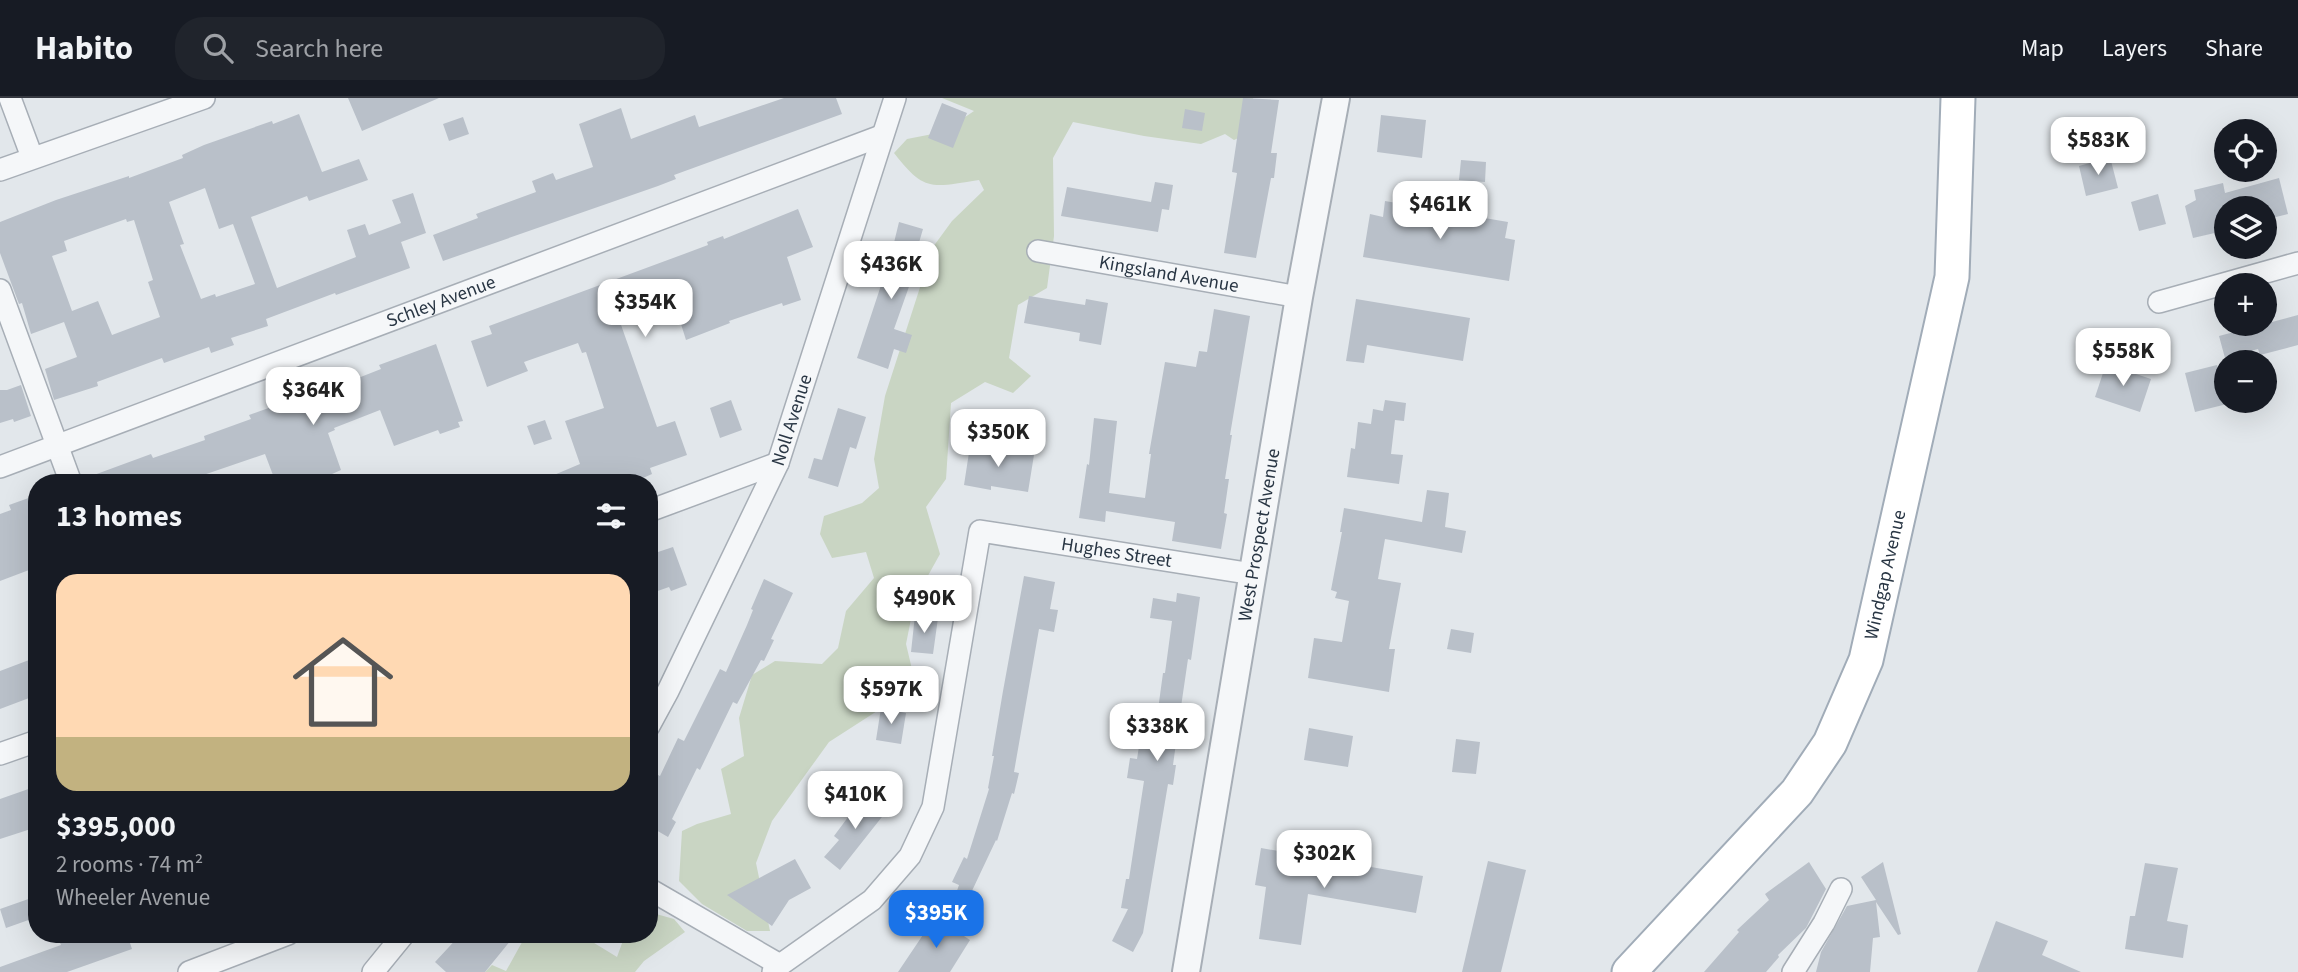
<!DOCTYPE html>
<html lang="en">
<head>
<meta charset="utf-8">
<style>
  body { margin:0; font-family:"Source Sans 3",sans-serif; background:#20242c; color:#f1f3f6; height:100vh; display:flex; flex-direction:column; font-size:26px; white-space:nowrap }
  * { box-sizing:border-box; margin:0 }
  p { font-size:23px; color:#9ea1a6 }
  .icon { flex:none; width:38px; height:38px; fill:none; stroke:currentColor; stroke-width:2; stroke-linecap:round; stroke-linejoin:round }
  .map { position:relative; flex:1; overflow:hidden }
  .side { position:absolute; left:28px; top:376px; width:630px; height:469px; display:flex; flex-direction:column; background:#171b24; border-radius:28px; box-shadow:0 7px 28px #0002 }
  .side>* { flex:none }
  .tools { position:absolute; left:2214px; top:21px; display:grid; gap:14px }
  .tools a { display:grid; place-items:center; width:63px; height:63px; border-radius:50%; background:#171b24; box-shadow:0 7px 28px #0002; font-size:35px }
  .price { position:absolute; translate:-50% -60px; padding:0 16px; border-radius:14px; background:#fff; color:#222; font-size:23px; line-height:46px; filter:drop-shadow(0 2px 4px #0008) }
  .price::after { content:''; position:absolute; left:50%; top:42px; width:21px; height:16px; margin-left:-10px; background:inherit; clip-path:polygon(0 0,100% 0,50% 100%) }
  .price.active { background:#1a73e8; color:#fff }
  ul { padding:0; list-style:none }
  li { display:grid; align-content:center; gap:14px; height:371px; padding:0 28px }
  li span { display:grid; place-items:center; height:217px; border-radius:21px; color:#555 }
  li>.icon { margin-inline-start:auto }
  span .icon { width:126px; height:126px; fill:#fffc; stroke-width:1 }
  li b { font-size:30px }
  h2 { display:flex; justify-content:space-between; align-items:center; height:84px; padding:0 28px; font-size:30px }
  header { display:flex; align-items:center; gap:42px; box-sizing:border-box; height:98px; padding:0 35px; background:#171b24; border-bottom:2px solid #363941 }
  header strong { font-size:33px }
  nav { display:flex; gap:38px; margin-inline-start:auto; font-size:24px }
  .search { width:490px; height:63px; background:#20242c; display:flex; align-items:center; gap:18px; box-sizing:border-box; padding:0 24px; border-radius:28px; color:#9ea1a6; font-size:26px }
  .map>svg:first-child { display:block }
  .green { fill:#c9d5c3 }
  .building { fill:#b9c0c9; fill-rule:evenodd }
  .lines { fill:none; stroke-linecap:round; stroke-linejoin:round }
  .minor-casing { stroke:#a7aeb6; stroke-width:24 }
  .tertiary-casing { stroke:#a7aeb6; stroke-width:30 }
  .primary-casing { stroke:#a1acb8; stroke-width:37 }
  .minor { stroke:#f5f7f9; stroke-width:21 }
  .tertiary { stroke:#f5f7f9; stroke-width:26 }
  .primary { stroke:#fff; stroke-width:33 }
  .labels { text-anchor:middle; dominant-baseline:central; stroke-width:6; stroke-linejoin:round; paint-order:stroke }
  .street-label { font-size:19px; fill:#293644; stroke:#f2f5f8 }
</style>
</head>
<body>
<header>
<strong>Habito</strong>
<div class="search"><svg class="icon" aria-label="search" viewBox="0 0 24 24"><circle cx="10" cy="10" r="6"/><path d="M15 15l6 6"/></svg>Search here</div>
<nav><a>Map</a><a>Layers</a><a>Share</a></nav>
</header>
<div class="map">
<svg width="2298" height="874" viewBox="0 0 2298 874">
  <rect width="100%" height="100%" fill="#e2e7eb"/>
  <!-- green -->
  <path class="green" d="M 942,0 L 1253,0 L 1247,36 L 1234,42 L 1225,36 L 1201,46 L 1144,38 L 1073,24 L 1053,60 L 1054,138 L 1047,190 L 1018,207 L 1009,260 L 1031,278 L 1013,295 L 985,284 L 951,305 L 946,381 L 926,409 L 940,456 L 915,501 L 906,546 L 916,588 L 829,644 L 772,723 L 756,765 L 770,833 L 747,833 L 702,806 L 679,783 L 682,733 L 697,726 L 731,716 L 721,671 L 744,658 L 739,620 L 752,577 L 775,563 L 822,566 L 838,550 L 846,513 L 874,480 L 866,454 L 832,460 L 820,436 L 824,418 L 862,405 L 879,390 L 874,361 L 885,298 L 933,149 L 952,123 L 984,92 L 979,82 C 932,89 925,95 894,55 L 907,41 L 943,34 L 974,13 Z
    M 649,814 L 674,821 L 685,834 L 644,863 L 635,874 L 485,874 L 492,867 L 506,873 L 526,837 L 573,837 L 586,840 L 617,859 L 625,837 L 649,836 Z"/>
  <!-- building -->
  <path class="building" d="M 348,0 L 439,0 L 362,33 Z
    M 784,0 L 836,0 L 842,16 L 674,77 L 676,81 L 658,88 L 443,163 L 433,137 L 478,120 L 476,116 L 536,94 L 532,83 L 553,75 L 556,82 L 593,69 L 579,26 L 621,10 L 631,41 L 695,17 L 699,29 Z
    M 1243,0 L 1279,2 L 1271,55 L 1277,55 L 1274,80 L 1271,80 L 1256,160 L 1224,155 L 1237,75 L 1232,74 Z
    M 942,5 L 967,15 L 953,50 L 928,40 Z
    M 1185,11 L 1205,15 L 1202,33 L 1182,30 Z
    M 299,16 L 322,74 L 359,61 L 368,82 L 309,103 L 307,98 L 251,119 L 277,190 L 356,159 L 347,132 L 365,126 L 369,137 L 401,125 L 392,102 L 413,95 L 426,135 L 401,144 L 410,170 L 336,197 L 335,195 L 266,221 L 268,228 L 231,240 L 234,247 L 211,255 L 209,249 L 164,265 L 162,260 L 97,284 L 98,288 L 54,302 L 45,271 L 77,259 L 64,224 L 31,236 L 22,205 L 19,206 L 0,155 L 0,124 L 56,102 L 129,78 L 129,80 L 183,60 L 182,57 L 204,47 L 272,23 L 273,26 ZM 205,90 L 219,131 L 233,126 L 255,186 L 216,199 L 215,196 L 201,201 L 180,147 L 184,146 L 169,104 ZM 126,121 L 127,124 L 134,122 L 153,182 L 148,184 L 160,219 L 112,237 L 98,203 L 72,213 L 52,158 L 67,153 L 64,143 Z
    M 1381,17 L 1426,22 L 1422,60 L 1377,54 Z
    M 463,19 L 469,36 L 449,43 L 443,26 Z
    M 2110,59 L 2118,90 L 2086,98 L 2079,68 Z
    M 1461,62 L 1486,64 L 1485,84 L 1459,82 Z
    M 2279,80 L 2288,116 L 2264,122 L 2264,110 L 2226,110 L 2226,128 L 2218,130 L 2219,134 L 2193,140 L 2185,108 L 2196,102 L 2194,92 L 2223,85 L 2225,95 Z
    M 1155,84 L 1173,87 L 1169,112 L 1162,111 L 1158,134 L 1061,118 L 1067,89 L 1151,104 Z
    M 2158,96 L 2166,126 L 2139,133 L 2131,104 Z
    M 1385,103 L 1508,124 L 1505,140 L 1515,142 L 1509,183 L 1363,159 L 1370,116 L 1383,119 Z
    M 798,111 L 813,149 L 787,159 L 801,202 L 783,208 L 782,205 L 729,223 L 730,225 L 686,242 L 674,204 L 620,224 L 657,329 L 675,323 L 687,357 L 650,370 L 652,376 L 634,384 L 633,379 L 618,385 L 535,385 L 580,366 L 565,323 L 604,310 L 586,254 L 582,255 L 578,245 L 524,264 L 528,273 L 487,289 L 471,243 L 492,236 L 489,228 L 684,156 L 708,147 L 707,144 L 723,138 L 724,141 Z
    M 899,124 L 923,131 L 908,182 L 911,183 L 894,231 L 912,237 L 906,255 L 894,251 L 888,271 L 857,260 L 891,157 Z
    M 1029,198 L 1085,207 L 1086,201 L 1108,205 L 1101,247 L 1079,243 L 1080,235 L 1024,225 Z
    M 1356,201 L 1470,220 L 1463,263 L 1367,247 L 1364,265 L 1346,263 Z
    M 1214,211 L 1250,218 L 1230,337 L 1232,337 L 1225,381 L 1229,381 L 1224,415 L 1227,416 L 1221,451 L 1172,443 L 1175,424 L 1106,413 L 1105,424 L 1079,420 L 1087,366 L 1089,367 L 1094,320 L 1117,323 L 1109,395 L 1145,400 L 1151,356 L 1149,356 L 1165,264 L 1196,269 L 1199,253 L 1207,254 Z
    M 2298,217 L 2298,247 L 2260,257 L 2258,251 L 2225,260 L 2219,238 Z
    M 436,246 L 463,323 L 458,324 L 460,329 L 440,336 L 438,332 L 394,348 L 380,312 L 334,330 L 335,332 L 328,335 L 341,372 L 312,385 L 276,385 L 265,356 L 180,385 L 84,385 L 83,381 L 151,356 L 153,360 L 205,342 L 204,338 L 251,321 L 249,317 L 319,292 L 320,295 L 381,271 L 379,267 Z
    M 2106,266 L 2151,281 L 2140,314 L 2095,299 Z
    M 2217,267 L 2227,306 L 2195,314 L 2185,275 Z
    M 21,287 L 31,318 L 14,324 L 13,321 L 0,325 L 0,292 L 7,292 Z
    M 731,302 L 742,332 L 720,340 L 710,310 Z
    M 1385,302 L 1406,305 L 1404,323 L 1395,322 L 1391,356 L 1403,357 L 1399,386 L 1347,379 L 1351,350 L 1355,351 L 1358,324 L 1371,326 L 1373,311 L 1383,313 Z
    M 838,310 L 866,319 L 856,351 L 850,349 L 838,389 L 808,380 L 814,360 L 822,362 Z
    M 545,322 L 552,341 L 534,347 L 527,328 Z
    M 970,348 L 1034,357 L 1028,394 L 991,388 L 991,392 L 964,387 Z
    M 1427,392 L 1449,395 L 1445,429 L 1466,433 L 1462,455 L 1385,441 L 1378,481 L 1401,485 L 1389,551 L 1395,551 L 1389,594 L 1308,580 L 1314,540 L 1342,544 L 1349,503 L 1335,500 L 1337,494 L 1331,492 L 1342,434 L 1340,434 L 1344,410 L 1422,424 Z
    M 37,397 L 37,469 L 0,483 L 0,416 L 11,412 L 9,407 Z
    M 673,449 L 687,487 L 671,493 L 669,489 L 649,496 L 649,457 Z
    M 1024,478 L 1055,484 L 1050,511 L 1058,512 L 1054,534 L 1039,531 L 1014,674 L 1019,675 L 1014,696 L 1012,695 L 997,743 L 996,742 L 962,814 L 951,810 L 959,787 L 952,784 L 964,759 L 967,761 L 989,691 L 988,690 L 994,658 L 992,658 L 1003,593 Z
    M 764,481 L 793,495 L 771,541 L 774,542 L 764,563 L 761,562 L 737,606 L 733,604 L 700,672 L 697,670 L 672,721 L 676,724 L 668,739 L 649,728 L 649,694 L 658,677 L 660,678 L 678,640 L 684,643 L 720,571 L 726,574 L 747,527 L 753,512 L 751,511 Z
    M 1177,495 L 1200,499 L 1191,562 L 1188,561 L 1182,602 L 1173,667 L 1176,667 L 1173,687 L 1168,686 L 1143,835 L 1133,854 L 1112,843 L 1128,811 L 1121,810 L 1126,781 L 1129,781 L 1144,683 L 1127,680 L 1130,660 L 1137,661 L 1144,617 L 1157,619 L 1163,575 L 1165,575 L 1172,523 L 1150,520 L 1153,500 L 1176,504 Z
    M 915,517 L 938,520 L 933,556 L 911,554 Z
    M 1451,531 L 1474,535 L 1471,555 L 1447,551 Z
    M 37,559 L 37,597 L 0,611 L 0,573 Z
    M 881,610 L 906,615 L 901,646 L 876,642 Z
    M 1309,630 L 1353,638 L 1348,669 L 1304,662 Z
    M 1456,641 L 1480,644 L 1476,676 L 1452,674 Z
    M 37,688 L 37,729 L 0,741 L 0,701 Z
    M 873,699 L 889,710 L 840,772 L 824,759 L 839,742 L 834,738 L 860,703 L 866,708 Z
    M 1261,750 L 1423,778 L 1416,815 L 1308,796 L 1301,847 L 1259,841 L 1266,789 L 1255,787 Z
    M 795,761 L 811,790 L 789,802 L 772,828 L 727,797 Z
    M 1488,763 L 1526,772 L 1501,874 L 1462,874 Z
    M 1809,764 L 1826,791 L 1806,830 L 1778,857 L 1779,859 L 1766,874 L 1704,874 L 1739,834 L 1737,832 L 1769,802 L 1765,796 Z
    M 1883,764 L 1901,836 L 1898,837 L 1876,804 L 1880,839 L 1873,840 L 1870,874 L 1816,874 L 1821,854 L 1847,808 L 1876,802 L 1861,779 Z
    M 2145,765 L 2178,770 L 2167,823 L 2188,827 L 2183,860 L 2125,851 L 2130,818 L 2135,818 Z
    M 37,798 L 37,819 L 6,830 L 0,811 Z
    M 935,819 L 970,842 L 950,874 L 898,874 Z
    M 1996,823 L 2048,843 L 2042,857 L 2081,874 L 1977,874 Z
    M 73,836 L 127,836 L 132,851 L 67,874 L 0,874 L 0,869 L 61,847 L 59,842 Z
    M 461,836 L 516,836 L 485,874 L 446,874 L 435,864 Z"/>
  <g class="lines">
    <!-- minor casing -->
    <g class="minor-casing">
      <g id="minor">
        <path d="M 10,0 L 32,59"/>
        <path d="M 0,72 L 204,0"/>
        <path id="s1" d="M 1038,153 L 1299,199"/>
        <path d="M 0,192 L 71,385"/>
        <path d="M 2159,204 L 2298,165"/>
        <path id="s2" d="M 0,369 L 881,38"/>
        <path d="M 649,413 L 778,365"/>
        <path id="s3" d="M 649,628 L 668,593 L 778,365 L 895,0"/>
        <path d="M 0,656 L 37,643"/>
        <path d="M 649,791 L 780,867"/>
        <path d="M 189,874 L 288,836"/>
        <path d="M 373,874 L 404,836"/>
        <path id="s4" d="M 773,874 L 780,867 L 872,802 L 910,758 L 933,709 L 980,433 L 1253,476"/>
        <path d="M 1793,874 L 1824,825 L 1841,791"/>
      </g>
    </g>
    <!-- tertiary casing -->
    <g class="tertiary-casing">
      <g id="tertiary">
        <path id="s5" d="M 1186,874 L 1299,199 L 1336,0"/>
      </g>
    </g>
    <!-- primary casing -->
    <g class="primary-casing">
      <g id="primary">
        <path id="s6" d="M 1629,874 L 1797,694 L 1830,645 L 1866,562 L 1952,179 L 1958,0"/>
      </g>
    </g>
    <!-- minor -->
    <use href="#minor" class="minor"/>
    <!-- tertiary -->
    <use href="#tertiary" class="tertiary"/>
    <!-- primary -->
    <use href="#primary" class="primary"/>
  </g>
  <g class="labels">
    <!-- street labels -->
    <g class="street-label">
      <text stroke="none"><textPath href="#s1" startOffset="133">Kingsland Avenue</textPath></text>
      <text stroke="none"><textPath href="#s2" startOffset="471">Schley Avenue</textPath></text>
      <text stroke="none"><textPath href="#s3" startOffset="338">Noll Avenue</textPath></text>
      <text stroke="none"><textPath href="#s5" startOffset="443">West Prospect Avenue</textPath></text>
      <text stroke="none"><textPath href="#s4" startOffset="653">Hughes Street</textPath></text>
      <text stroke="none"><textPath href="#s6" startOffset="483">Windgap Avenue</textPath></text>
    </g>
  </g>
</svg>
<div class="tools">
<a><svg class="icon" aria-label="locate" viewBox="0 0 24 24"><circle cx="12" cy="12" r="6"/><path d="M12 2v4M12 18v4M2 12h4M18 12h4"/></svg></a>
<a><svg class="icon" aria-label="layers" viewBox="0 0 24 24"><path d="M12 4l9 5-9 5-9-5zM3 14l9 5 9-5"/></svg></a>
<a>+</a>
<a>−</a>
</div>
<b class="price" style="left:2098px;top:79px">$583K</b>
<b class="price" style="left:1440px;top:143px">$461K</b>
<b class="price" style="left:891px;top:203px">$436K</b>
<b class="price" style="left:645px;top:241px">$354K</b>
<b class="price" style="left:2123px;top:290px">$558K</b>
<b class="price" style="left:313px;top:329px">$364K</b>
<b class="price" style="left:998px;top:371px">$350K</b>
<b class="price" style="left:924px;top:537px">$490K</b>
<b class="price" style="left:891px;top:628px">$597K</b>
<b class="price" style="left:1157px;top:665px">$338K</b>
<b class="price" style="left:855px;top:733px">$410K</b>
<b class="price" style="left:1324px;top:792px">$302K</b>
<b class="price active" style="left:936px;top:852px">$395K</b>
<section class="side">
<h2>13 homes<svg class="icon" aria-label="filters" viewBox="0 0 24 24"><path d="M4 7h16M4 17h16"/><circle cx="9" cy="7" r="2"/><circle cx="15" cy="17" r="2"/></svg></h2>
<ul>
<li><span style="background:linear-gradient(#ffd9b3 75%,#c2b280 0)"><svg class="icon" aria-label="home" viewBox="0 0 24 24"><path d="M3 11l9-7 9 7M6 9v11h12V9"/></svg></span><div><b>$395,000</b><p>2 rooms · 74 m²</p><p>Wheeler Avenue</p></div></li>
</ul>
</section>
</div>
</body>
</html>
